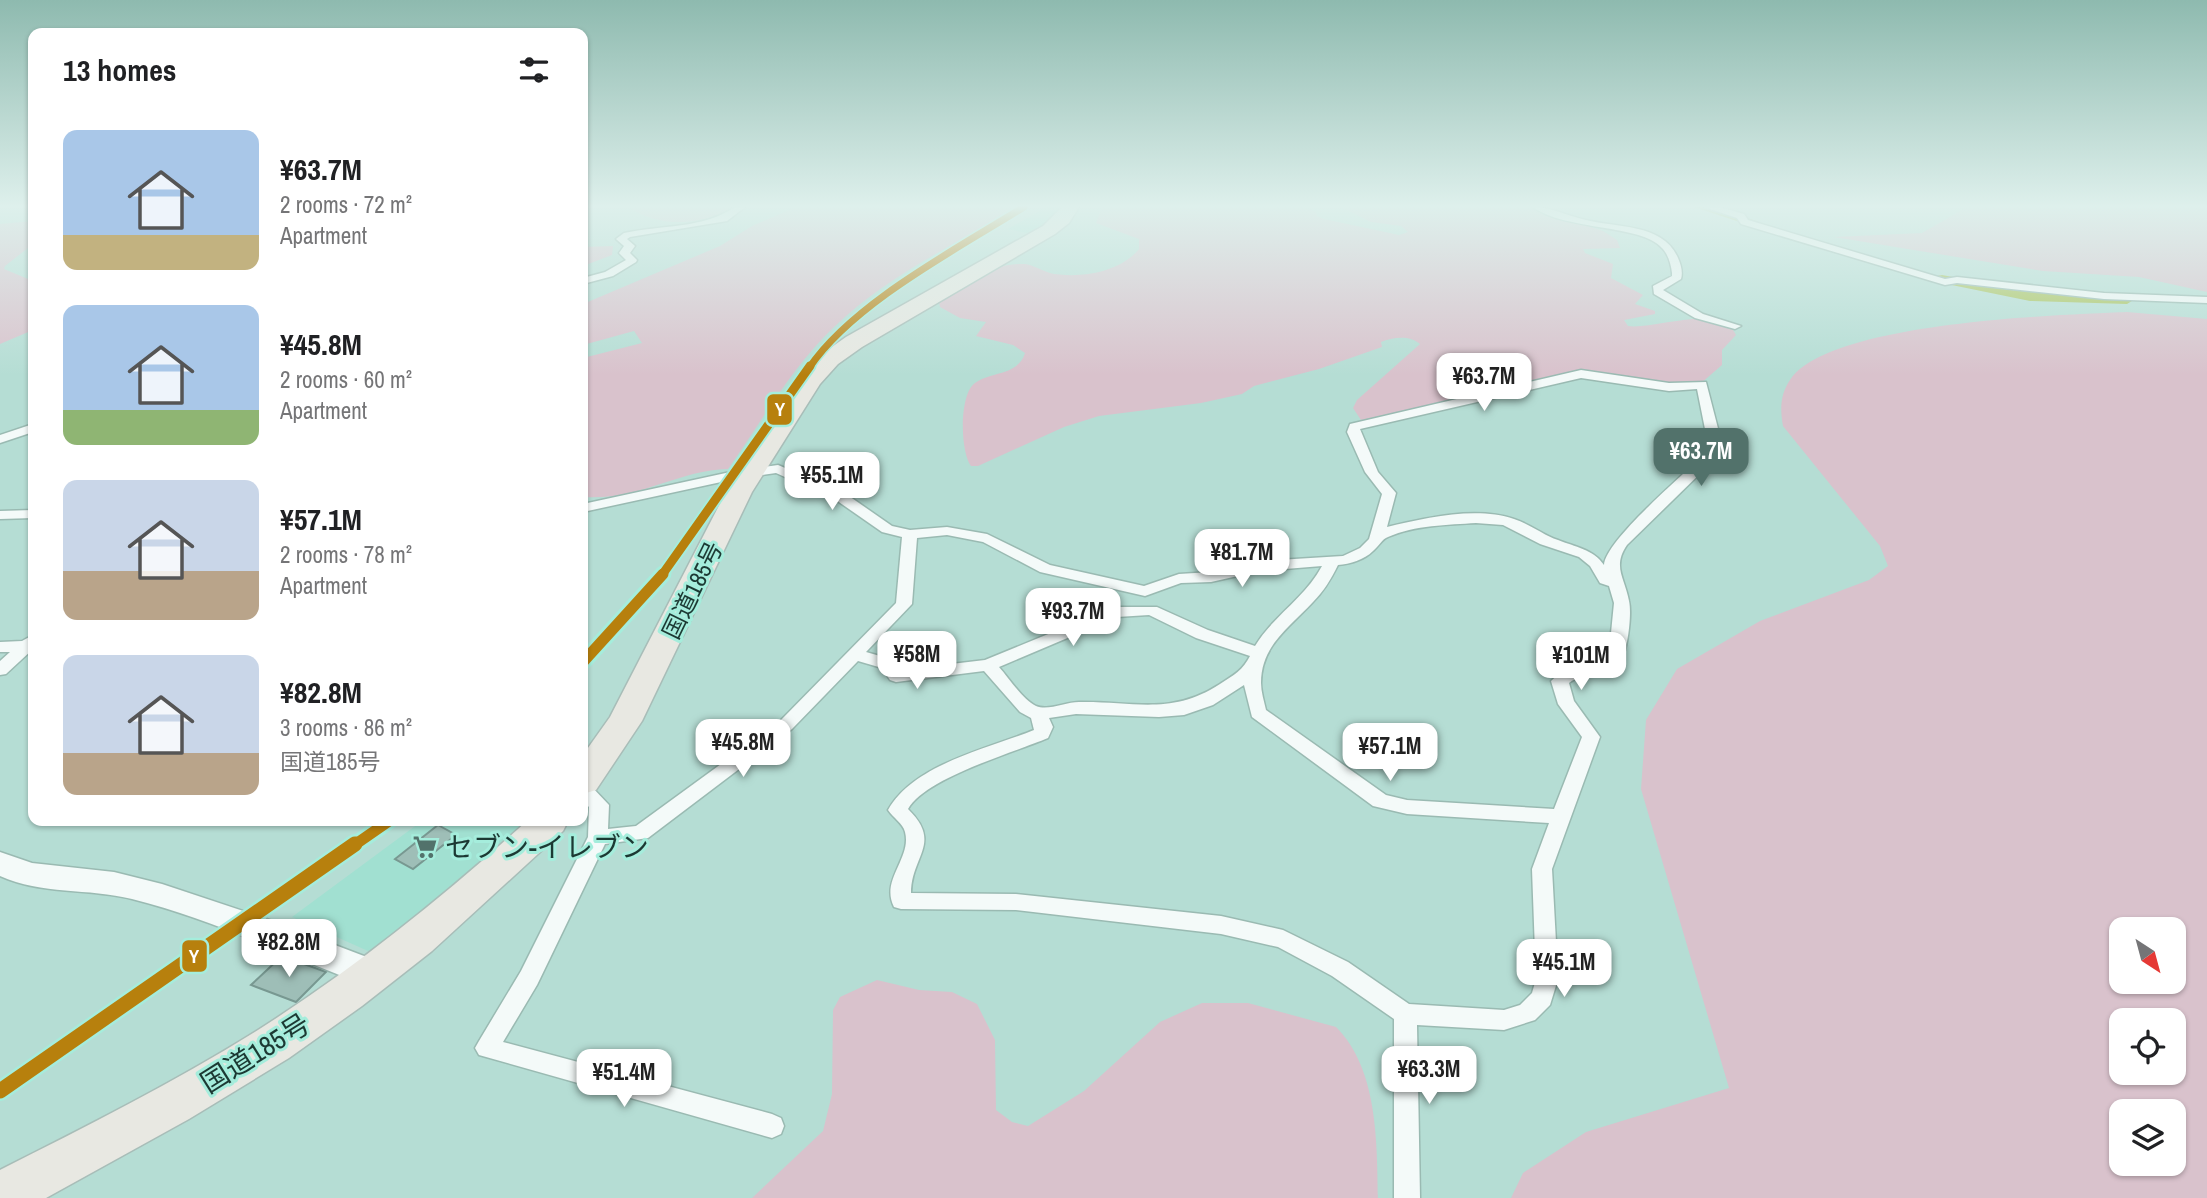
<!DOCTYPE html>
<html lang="en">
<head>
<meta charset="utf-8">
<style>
  body { margin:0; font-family:"Archivo Narrow","Noto Sans JP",sans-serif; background:#f2f2f2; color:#202124; height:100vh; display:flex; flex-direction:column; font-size:26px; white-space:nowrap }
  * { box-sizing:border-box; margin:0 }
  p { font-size:23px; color:#757577 }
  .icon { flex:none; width:38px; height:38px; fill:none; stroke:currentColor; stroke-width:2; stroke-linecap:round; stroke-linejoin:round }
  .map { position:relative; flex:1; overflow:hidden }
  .side { position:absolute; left:28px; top:28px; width:560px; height:798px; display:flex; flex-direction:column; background:#fff; border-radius:14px; box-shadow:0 2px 5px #0004 }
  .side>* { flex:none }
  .needle { width:46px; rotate:144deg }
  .tools { position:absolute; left:2109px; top:917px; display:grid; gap:14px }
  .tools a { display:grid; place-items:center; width:77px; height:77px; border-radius:14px; background:#fff; box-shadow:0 2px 5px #0004; font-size:35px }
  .price { position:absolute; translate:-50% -60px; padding:0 16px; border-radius:14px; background:#fff; color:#222; font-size:23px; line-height:46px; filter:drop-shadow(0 2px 4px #0008) }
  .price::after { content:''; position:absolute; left:50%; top:42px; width:21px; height:16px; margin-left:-10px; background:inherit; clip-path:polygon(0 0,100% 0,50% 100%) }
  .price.on { background:#52726b; color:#fff }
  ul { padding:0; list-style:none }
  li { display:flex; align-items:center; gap:21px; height:175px; padding:0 35px }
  li span { display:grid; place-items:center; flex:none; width:196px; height:140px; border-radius:14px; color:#555 }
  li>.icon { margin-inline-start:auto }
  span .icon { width:84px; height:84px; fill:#fffc; stroke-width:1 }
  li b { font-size:30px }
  h2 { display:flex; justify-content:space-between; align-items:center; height:84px; padding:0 35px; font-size:30px }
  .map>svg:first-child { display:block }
  .built { fill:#a1e0d1 }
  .green { fill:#d9c2cc; fill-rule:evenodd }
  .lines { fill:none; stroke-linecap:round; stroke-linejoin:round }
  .river { fill:#a8c259; fill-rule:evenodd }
  .building { fill:#9ebeb7; stroke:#789891; stroke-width:2 }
  .street-casing { stroke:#9abab2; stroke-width:3 }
  .secondary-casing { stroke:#9abab2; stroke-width:3 }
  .highway-casing { stroke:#a8bdb8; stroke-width:3 }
  .street { fill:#f4faf9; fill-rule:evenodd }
  .secondary { fill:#f4faf9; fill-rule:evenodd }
  .highway { fill:#e8e8e2; fill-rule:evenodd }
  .rail-1-far3-casing { stroke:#a5eddc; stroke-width:10 }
  .rail-1-far2-casing { stroke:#a5eddc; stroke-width:13 }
  .rail-1-far1-casing { stroke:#a5eddc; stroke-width:17 }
  .rail-1-casing { stroke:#a5eddc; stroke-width:20 }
  .rail-1-far3 { stroke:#b7800d; stroke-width:7 }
  .rail-1-far2 { stroke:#b7800d; stroke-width:9 }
  .rail-1-far1 { stroke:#b7800d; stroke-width:11 }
  .rail-1 { stroke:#b7800d; stroke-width:15 }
  .labels { text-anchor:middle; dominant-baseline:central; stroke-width:6; stroke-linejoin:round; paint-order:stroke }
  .street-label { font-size:24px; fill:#1c3933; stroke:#a5eddc }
  .near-poi-label { font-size:28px; fill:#1c3933; stroke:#a5eddc; text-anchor:start }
  .near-street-label { font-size:28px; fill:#1c3933; stroke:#a5eddc }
  .line-badge { stroke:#a5eddc; stroke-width:2.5 }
  .badge-label { font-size:19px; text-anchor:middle; font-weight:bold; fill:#fff }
</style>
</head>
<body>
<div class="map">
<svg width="2207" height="1198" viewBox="0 0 2207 1198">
  <rect width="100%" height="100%" fill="#b5ddd4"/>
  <!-- built -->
  <path class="built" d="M 1047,207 L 1060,207 L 1049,222 L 1032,234 L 1008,229 Z
    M 422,821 L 526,821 L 470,877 L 381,947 L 368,951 L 292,917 Z"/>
  <!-- green -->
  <path class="green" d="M 628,207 L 738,207 C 701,224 663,230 628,207 Z
    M 796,207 L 1018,207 C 955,244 887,276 834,327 C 792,367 761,422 728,469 C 678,470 639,501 583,497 L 583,366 L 587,364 L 583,358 L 642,343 L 634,331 L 583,345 L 583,304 L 720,246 L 752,226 Z
    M 1102,207 L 1304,207 L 1316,212 L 1317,216 L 1324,219 L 1399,235 L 1408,232 L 1401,226 L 1371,222 L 1341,207 L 1531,207 L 1603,231 L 1617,240 L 1620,248 L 1583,249 L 1585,253 L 1613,264 L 1611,278 L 1643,295 L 1635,304 L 1655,311 L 1655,314 L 1624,320 L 1628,326 C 1654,330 1721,302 1736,335 L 1722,350 L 1722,365 L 1700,384 L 1686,385 L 1566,375 L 1361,420 L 1353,408 L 1357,400 L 1420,344 C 1410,335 1393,337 1381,342 L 1382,347 L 1319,369 L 1254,386 L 1242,394 L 1201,403 L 1099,416 L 1064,427 L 978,466 L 971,466 C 960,452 959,394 975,383 C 991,371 1018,376 1025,353 L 1013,345 L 976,336 L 986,322 L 960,318 L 940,307 L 939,302 C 965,285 991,263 1023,264 C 1033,264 1043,272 1054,274 C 1083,278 1120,272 1139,249 L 1139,239 L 1096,223 Z
    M 1967,207 L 2207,207 L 2207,292 L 2139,277 L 2043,271 L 1834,237 L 1922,233 Z
    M 33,221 L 33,244 L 5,266 L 4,269 L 33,281 L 33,330 L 0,344 L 0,224 Z
    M 613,246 L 612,255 L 583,266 L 583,247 Z
    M 2127,312 L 2207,319 L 2207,1198 L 1511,1198 L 1523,1173 L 1586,1132 L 1729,1088 L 1641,789 L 1646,720 L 1677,669 L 1760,621 L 1869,580 L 1888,566 L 1880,546 L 1783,426 C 1780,409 1780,395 1790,380 C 1828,322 2058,315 2127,312 ZM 2121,929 L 2174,929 L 2174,982 L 2121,982 ZM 2121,1020 L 2174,1020 L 2174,1073 L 2121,1073 ZM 2121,1111 L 2174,1111 L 2174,1164 L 2121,1164 Z
    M 877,980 L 919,990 L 952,992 L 977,1004 L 995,1040 L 996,1110 L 1012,1122 L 1028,1126 L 1084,1091 L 1160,1022 L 1202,1003 L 1248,1003 L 1336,1027 C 1378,1069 1377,1142 1378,1198 L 752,1198 L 823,1131 L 832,1094 L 833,1010 L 840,997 Z"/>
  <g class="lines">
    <!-- river -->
    <path class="river" d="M 1694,207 L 1715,207 L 1759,222 L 1752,226 Z
      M 1942,275 L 2030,291 L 2127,294 L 2135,299 L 2127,304 L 2030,301 L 1937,282 L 1937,276 Z"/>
  </g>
  <!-- building -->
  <path class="building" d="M 438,825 L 456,835 L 413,869 L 395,859 Z
    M 282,956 L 326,972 L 296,1002 L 251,985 Z"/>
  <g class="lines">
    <!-- street casing -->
    <g class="street-casing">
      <path id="street" d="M 735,207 L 745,207 L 727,221 L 630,237 L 627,239 L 635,246 L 630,253 L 637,260 L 636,262 L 613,276 L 583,284 L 583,278 L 605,272 L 626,260 L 619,253 L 624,246 L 616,239 L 624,233 C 660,225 703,229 735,207 Z
        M 1533,207 C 1551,207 1568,216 1586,220 C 1617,228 1663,223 1678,258 C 1681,265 1683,272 1681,279 L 1663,290 L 1703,314 L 1741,326 L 1735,329 L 1695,318 L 1654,294 L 1653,286 L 1672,276 L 1672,273 C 1671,264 1668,254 1662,248 C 1641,224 1566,231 1533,207 Z
        M 1704,207 L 1719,207 L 1744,214 L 1748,220 L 1945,279 L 1957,277 L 2104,293 L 2207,297 L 2207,303 L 2104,299 L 1957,283 L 1945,285 L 1741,224 L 1737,218 Z
        M 1581,370 L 1669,383 L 1706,382 L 1722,444 L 1716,458 L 1627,545 C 1612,567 1625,578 1629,601 C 1632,613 1628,655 1618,663 C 1605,674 1583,672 1569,683 L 1574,701 L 1600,737 L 1552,869 L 1558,979 L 1550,1005 L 1535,1020 L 1504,1030 L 1417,1025 L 1420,1198 L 1394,1198 L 1394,1019 L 1332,976 L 1278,947 L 1221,934 L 1016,910 L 901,909 L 894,907 C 880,880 912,858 905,832 C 903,823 893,818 888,810 C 914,764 987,749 1034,730 L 1031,718 L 1020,712 L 984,671 L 896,682 L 890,680 L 882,668 L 858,661 L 792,729 L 648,838 L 605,844 L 537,985 L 503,1042 L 772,1114 L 781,1118 L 784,1126 L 781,1134 L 772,1138 L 479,1055 L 475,1048 L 479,1041 L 521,971 L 588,837 L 589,807 L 583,801 L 583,783 L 590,785 L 609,805 L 608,829 L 636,826 L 780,721 L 896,603 L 902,537 L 882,532 L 836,500 L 776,473 L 735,479 L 583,512 L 583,504 L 735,471 L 778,465 L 846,494 L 892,526 L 910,530 L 947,527 L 987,534 L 1050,565 L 1144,586 L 1179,574 L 1211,572 L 1260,561 L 1343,556 L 1360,548 L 1369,539 L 1382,494 L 1365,472 L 1347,432 L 1350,424 ZM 1581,378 L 1669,391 L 1697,389 L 1708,444 L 1705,454 C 1685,473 1605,541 1604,565 C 1593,549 1575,547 1558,540 C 1543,535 1530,524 1514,519 C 1476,506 1425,518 1387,527 L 1396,493 L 1378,472 L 1360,429 ZM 1476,523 L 1503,525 L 1540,544 L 1579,557 L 1590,566 L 1600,583 L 1609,586 L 1614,603 L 1609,653 L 1605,657 L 1563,670 L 1551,681 L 1558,704 L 1582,737 L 1554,809 L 1407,800 L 1386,795 L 1266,710 C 1264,701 1261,692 1261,683 C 1261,645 1290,627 1313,602 C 1324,591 1331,579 1338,565 C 1350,564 1364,560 1373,551 C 1379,546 1382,539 1388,537 C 1415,525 1448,525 1476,523 ZM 947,535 L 983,542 L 1040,572 L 1145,596 L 1181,583 L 1211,582 L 1260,571 L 1322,566 C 1305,598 1273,616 1255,646 L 1208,630 L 1157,607 L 1114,607 L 985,660 L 901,670 L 894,660 L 866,652 L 912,604 L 917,538 ZM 1149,615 L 1196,638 L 1250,656 C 1243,670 1234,675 1220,684 C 1171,716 1133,701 1079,702 C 1066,702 1048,711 1036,706 C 1022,699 1009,678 999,667 L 1117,617 ZM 1244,685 L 1252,717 L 1373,806 L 1407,814 L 1549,823 L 1532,869 L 1536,979 L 1532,993 L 1520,1005 L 1504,1010 L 1409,1004 L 1348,962 L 1283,930 L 1221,916 L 1016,894 L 911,893 C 911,856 943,843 908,809 C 925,778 1015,752 1048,738 L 1053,727 L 1049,718 L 1076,714 L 1159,717 L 1184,715 L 1213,705 Z
        M 33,424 L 33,432 L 0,443 L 0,435 Z
        M 33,510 L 33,518 L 0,519 L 0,511 Z
        M 33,635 L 33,649 L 6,674 L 0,675 L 0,661 L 10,652 L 0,652 L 0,642 L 22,641 Z"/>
    </g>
    <!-- secondary casing -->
    <g class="secondary-casing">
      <path id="secondary" d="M 0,852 L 32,863 L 114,872 L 162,884 L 264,918 L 385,964 L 390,974 L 385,984 L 374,988 C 293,959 216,920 132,899 C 88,888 42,895 0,876 Z"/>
    </g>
    <!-- highway casing -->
    <g class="highway-casing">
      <path id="highway" d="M 1062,207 L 1079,207 L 1069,223 L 1055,234 L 862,347 L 838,364 L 820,384 L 752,492 L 642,721 L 596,790 L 583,794 L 583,755 L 610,717 L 726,492 L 803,375 L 822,354 L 846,337 L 1043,226 Z
        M 527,821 L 568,821 L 563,831 L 432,951 L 362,1006 L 289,1058 L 189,1119 L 46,1198 L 0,1198 L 0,1170 C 87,1126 175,1082 258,1030 C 354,969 443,897 527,821 Z"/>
    </g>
    <!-- street -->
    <use href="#street" class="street"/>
    <!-- secondary -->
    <use href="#secondary" class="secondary"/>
    <!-- highway -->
    <use href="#highway" class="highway"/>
    <!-- rail-1-far3 casing -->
    <g class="rail-1-far3-casing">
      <path id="rail-1-far3" d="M 809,368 C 853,303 957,249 1024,207"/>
    </g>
    <!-- rail-1-far2 casing -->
    <g class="rail-1-far2-casing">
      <path id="rail-1-far2" d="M 662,575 L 810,366"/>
    </g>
    <!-- rail-1-far1 casing -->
    <g class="rail-1-far1-casing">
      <path id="rail-1-far1" d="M 583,662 L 663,574
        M 353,846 L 389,821"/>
    </g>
    <!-- rail-1 casing -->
    <g class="rail-1-casing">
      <path id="rail-1" d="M 0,1091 L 355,844"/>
    </g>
    <!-- rail-1-far3 -->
    <use href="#rail-1-far3" class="rail-1-far3"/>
    <!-- rail-1-far2 -->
    <use href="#rail-1-far2" class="rail-1-far2"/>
    <!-- rail-1-far1 -->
    <use href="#rail-1-far1" class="rail-1-far1"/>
    <!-- rail-1 -->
    <use href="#rail-1" class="rail-1"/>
  </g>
  <!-- sky -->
  <linearGradient id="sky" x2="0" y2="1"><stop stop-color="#8ebaaf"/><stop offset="0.55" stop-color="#def0ec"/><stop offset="1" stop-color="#def0ec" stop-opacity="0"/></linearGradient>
  <rect width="2207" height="375" fill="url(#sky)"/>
  <!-- icons -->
  <defs>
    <g id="supermarket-bare" transform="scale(1.89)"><path d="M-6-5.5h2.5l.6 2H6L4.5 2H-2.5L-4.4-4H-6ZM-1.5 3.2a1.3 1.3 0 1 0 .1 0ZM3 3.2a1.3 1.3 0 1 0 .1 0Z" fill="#52726b" stroke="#a5eddc" stroke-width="2.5" paint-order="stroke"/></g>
  </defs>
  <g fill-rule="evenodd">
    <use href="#supermarket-bare" x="425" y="847"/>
  </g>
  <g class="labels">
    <!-- street labels -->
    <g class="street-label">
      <text transform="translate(692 590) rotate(-64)">国道185号</text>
    </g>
    <!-- near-poi labels -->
    <g class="near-poi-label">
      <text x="445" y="847">セブン-イレブン</text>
    </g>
    <!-- near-street labels -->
    <g class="near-street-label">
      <text transform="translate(255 1053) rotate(-32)">国道185号</text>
    </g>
  </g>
  <g class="line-badge">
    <rect x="766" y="393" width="27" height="33" rx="7" fill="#b7800d"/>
    <rect x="181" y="939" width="27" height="34" rx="7" fill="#b7800d"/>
  </g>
  <g class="badge-label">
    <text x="780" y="416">Y</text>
    <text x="194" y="963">Y</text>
  </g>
</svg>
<div class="tools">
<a><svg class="needle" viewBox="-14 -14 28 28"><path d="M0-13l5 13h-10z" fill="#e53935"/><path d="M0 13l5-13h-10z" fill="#757577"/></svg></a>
<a><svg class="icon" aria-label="locate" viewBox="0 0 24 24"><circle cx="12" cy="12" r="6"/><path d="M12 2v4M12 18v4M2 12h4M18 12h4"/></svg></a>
<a><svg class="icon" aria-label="layers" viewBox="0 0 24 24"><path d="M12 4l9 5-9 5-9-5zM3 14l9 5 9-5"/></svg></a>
</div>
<b class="price" style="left:1484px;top:413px">¥63.7M</b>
<b class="price on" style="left:1701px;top:488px">¥63.7M</b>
<b class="price" style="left:832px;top:512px">¥55.1M</b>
<b class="price" style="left:1242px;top:589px">¥81.7M</b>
<b class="price" style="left:1073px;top:648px">¥93.7M</b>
<b class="price" style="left:917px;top:691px">¥58M</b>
<b class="price" style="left:1581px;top:692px">¥101M</b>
<b class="price" style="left:743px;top:779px">¥45.8M</b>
<b class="price" style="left:1390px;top:783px">¥57.1M</b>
<b class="price" style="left:289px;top:979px">¥82.8M</b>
<b class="price" style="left:1564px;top:999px">¥45.1M</b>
<b class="price" style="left:1429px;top:1106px">¥63.3M</b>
<b class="price" style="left:624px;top:1109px">¥51.4M</b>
<section class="side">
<h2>13 homes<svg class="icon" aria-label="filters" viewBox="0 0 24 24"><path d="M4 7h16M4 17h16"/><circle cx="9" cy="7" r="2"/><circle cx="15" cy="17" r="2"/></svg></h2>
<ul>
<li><span style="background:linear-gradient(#a9c7e8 75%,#c2b280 0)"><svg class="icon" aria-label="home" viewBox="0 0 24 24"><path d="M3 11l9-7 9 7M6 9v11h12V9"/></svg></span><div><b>¥63.7M</b><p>2 rooms · 72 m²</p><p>Apartment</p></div></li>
<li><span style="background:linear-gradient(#a9c7e8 75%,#8fb573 0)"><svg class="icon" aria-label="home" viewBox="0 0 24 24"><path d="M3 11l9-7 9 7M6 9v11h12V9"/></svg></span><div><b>¥45.8M</b><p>2 rooms · 60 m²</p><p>Apartment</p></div></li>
<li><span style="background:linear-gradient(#c9d6e8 65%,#b9a48a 0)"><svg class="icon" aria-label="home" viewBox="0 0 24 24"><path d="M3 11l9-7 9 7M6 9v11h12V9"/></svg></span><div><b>¥57.1M</b><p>2 rooms · 78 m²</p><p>Apartment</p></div></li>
<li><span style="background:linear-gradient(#c9d6e8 70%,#b9a48a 0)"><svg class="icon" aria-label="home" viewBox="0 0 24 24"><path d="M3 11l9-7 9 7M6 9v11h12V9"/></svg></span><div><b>¥82.8M</b><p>3 rooms · 86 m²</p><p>国道185号</p></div></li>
</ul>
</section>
</div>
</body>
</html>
